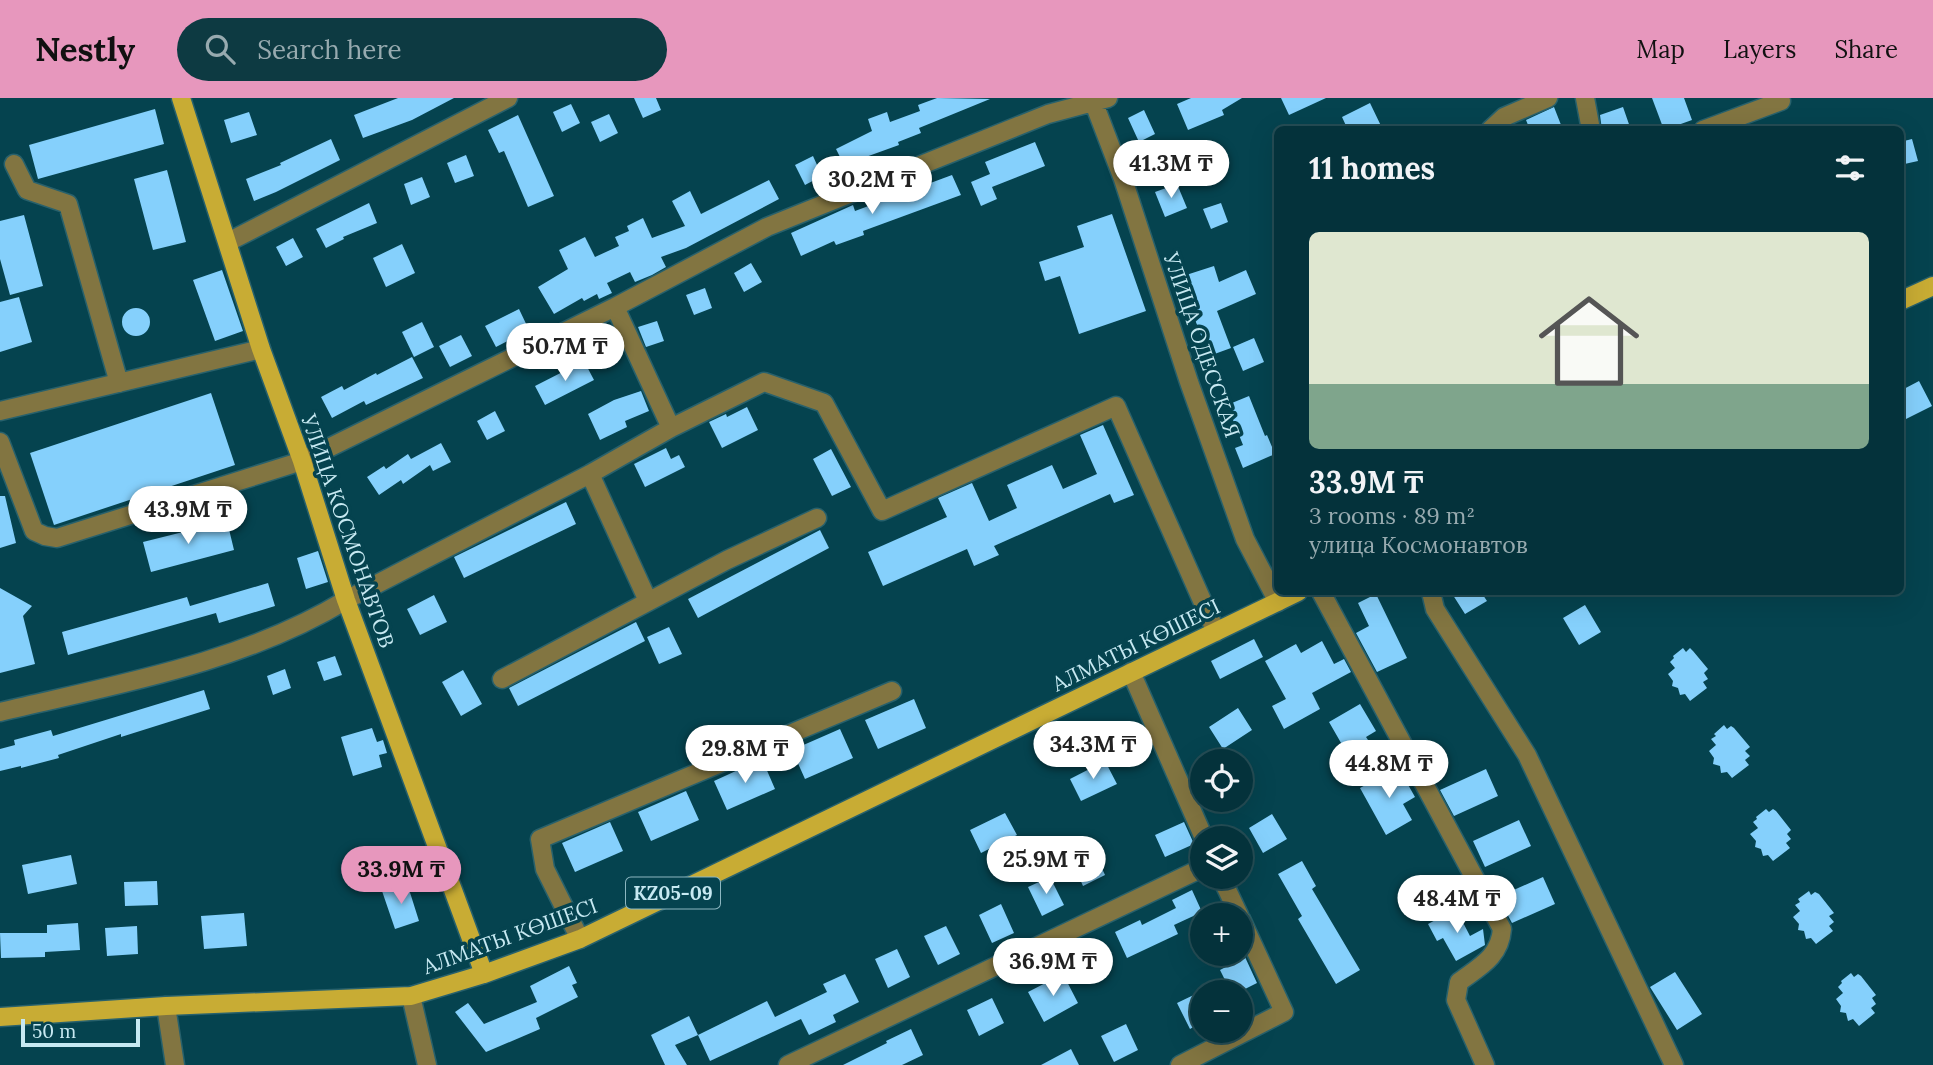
<!DOCTYPE html>
<html lang="en">
<head>
<meta charset="utf-8">
<style>
  body { margin:0; font-family:Lora,serif; background:#0d3a42; color:#f1f3f6; height:100vh; display:flex; flex-direction:column; font-size:26px; white-space:nowrap }
  * { box-sizing:border-box; margin:0 }
  p { font-size:23px; color:#97aaaf }
  .icon { flex:none; width:38px; height:38px; fill:none; stroke:currentColor; stroke-width:2; stroke-linecap:round; stroke-linejoin:round }
  .map { position:relative; flex:1; overflow:hidden }
  .panel { position:absolute; left:1274px; top:28px; width:630px; height:469px; display:flex; flex-direction:column; background:#04323b; border-radius:10px; box-shadow:0 7px 28px #0002,0 0 0 2px #254d55 }
  .panel>* { flex:none }
  .fabs { position:absolute; left:1190px; top:651px; display:grid; gap:14px }
  .fabs a { display:grid; place-items:center; width:63px; height:63px; border-radius:50%; background:#04323b; box-shadow:0 7px 28px #0002,0 0 0 2px #254d55; font-size:35px }
  .scale { position:absolute; left:21px; bottom:18px; width:119px; box-sizing:border-box; padding-left:7px; border:4px solid #c7e9f2; border-top:0; font-size:19px; line-height:24px; white-space:nowrap; color:#c7e9f2; -webkit-text-stroke:5px #05434f; paint-order:stroke }
  .price { position:absolute; translate:-50% -60px; padding:0 16px; border-radius:24px; background:#fff; color:#222; font-size:23px; line-height:46px; filter:drop-shadow(0 2px 4px #0008) }
  .price::after { content:''; position:absolute; left:50%; top:42px; width:21px; height:16px; margin-left:-10px; background:inherit; clip-path:polygon(0 0,100% 0,50% 100%) }
  .price.selected { background:#e797bd; color:#111 }
  ul { padding:0; list-style:none }
  li { display:grid; align-content:center; gap:14px; height:371px; padding:0 35px }
  li span { display:grid; place-items:center; height:217px; border-radius:10px; color:#555 }
  li>.icon { margin-inline-start:auto }
  span .icon { width:126px; height:126px; fill:#fffc; stroke-width:1 }
  li b { font-size:30px }
  h2 { display:flex; justify-content:space-between; align-items:center; height:84px; padding:0 35px; font-size:30px }
  header { display:flex; align-items:center; gap:42px; box-sizing:border-box; height:98px; padding:0 35px; background:#e797bd; color:#111 }
  header strong { font-size:33px }
  nav { display:flex; gap:38px; margin-inline-start:auto; font-size:24px }
  .search { width:490px; height:63px; background:#0d3a42; display:flex; align-items:center; gap:18px; box-sizing:border-box; padding:0 24px; border-radius:38px; color:#97aaaf; font-size:26px }
  .map>svg:first-child { display:block }
  .building { fill:#85d0fc }
  .lines { fill:none; stroke-linecap:round; stroke-linejoin:round }
  .minor-casing { stroke:#28616c; stroke-width:21 }
  .major-casing { stroke:#28616c; stroke-width:21 }
  .minor { stroke:#827541; stroke-width:18 }
  .major { stroke:#c8ac34; stroke-width:18 }
  .labels { text-anchor:middle; dominant-baseline:central; stroke-width:7; stroke-linejoin:round; paint-order:stroke }
  .shield { fill:#05434f; stroke:#8db7c1; stroke-width:2 }
  .shield-label { font-size:19px; font-weight:bold; fill:#c7e9f2 }
  .street-label { font-size:21px; fill:#c7e9f2; stroke:#05434f }
</style>
</head>
<body>
<header>
<strong>Nestly</strong>
<div class="search"><svg class="icon" aria-label="search" viewBox="0 0 24 24"><circle cx="10" cy="10" r="6"/><path d="M15 15l6 6"/></svg>Search here</div>
<nav><a>Map</a><a>Layers</a><a>Share</a></nav>
</header>
<div class="map">
<svg width="1933" height="967" viewBox="0 0 1933 967">
  <rect width="100%" height="100%" fill="#05434f"/>
  <!-- building -->
  <path class="building" d="M 398,0 L 454,0 L 412,22 L 363,40 L 354,17 Z
    M 634,0 L 656,0 L 661,12 L 643,20 Z
    M 937,0 L 990,1 L 919,30 L 921,35 L 898,44 L 899,47 L 863,60 L 846,71 L 836,51 L 872,33 L 868,21 L 887,14 L 890,24 L 920,13 L 918,7 Z
    M 1191,0 L 1242,0 L 1222,12 L 1224,17 L 1188,32 L 1177,6 Z
    M 1281,0 L 1326,0 L 1289,17 Z
    M 1652,0 L 1684,0 L 1692,22 L 1664,32 Z
    M 1370,5 L 1383,32 L 1348,32 L 1342,19 Z
    M 571,6 L 580,25 L 562,34 L 553,14 Z
    M 1554,9 L 1563,32 L 1530,32 L 1526,22 Z
    M 1623,9 L 1631,32 L 1602,32 L 1600,17 Z
    M 155,11 L 164,46 L 38,81 L 29,47 Z
    M 1144,12 L 1155,36 L 1139,44 L 1128,20 Z
    M 249,14 L 257,37 L 231,45 L 224,22 Z
    M 609,16 L 618,35 L 600,44 L 591,24 Z
    M 518,17 L 554,98 L 528,109 L 504,53 L 499,55 L 488,32 Z
    M 331,41 L 340,62 L 276,94 L 254,103 L 246,81 L 281,67 L 280,65 Z
    M 1912,41 L 1918,63 L 1900,67 L 1900,44 Z
    M 1035,44 L 1045,68 L 992,89 L 997,101 L 981,108 L 971,84 L 990,76 L 985,64 Z
    M 466,57 L 474,78 L 455,85 L 447,65 Z
    M 813,58 L 822,78 L 805,87 L 795,67 Z
    M 167,72 L 186,144 L 153,152 L 134,81 Z
    M 952,77 L 961,97 L 863,133 L 864,137 L 836,147 L 834,143 L 801,158 L 791,135 L 853,107 L 855,113 Z
    M 422,79 L 430,99 L 411,107 L 404,86 Z
    M 769,82 L 779,101 L 686,150 L 661,159 L 666,169 L 652,177 L 635,184 L 630,174 L 607,185 L 612,195 L 599,201 L 597,196 L 584,203 L 582,200 L 554,216 L 538,189 L 568,171 L 559,152 L 585,139 L 595,159 L 619,148 L 615,139 L 629,133 L 627,128 L 643,120 L 652,140 L 685,128 L 672,103 L 690,93 L 701,116 Z
    M 1177,86 L 1187,110 L 1165,119 L 1155,94 Z
    M 369,105 L 377,125 L 343,139 L 344,141 L 326,150 L 316,131 Z
    M 1221,105 L 1228,124 L 1211,131 L 1203,111 Z
    M 1112,116 L 1146,213 L 1079,236 L 1060,178 L 1045,183 L 1039,164 L 1084,149 L 1077,128 Z
    M 24,117 L 43,188 L 10,197 L 0,161 L 0,123 Z
    M 293,140 L 303,159 L 286,168 L 276,149 Z
    M 402,146 L 415,175 L 386,189 L 373,160 Z
    M 751,165 L 762,184 L 744,194 L 734,175 Z
    M 1214,168 L 1219,184 L 1246,172 L 1256,196 L 1217,213 L 1231,250 L 1209,258 L 1194,219 L 1196,218 L 1183,178 Z
    M 222,172 L 243,233 L 215,243 L 193,182 Z
    M 705,190 L 712,210 L 694,217 L 686,197 Z
    M 19,199 L 32,244 L 0,254 L 0,204 Z
    M122 224a14 14 0 1 1 28 0a14 14 0 1 1-28 0Z
    M 519,211 L 529,232 L 496,249 L 485,228 Z
    M 657,223 L 664,243 L 646,249 L 638,229 Z
    M 422,224 L 434,249 L 414,259 L 402,234 Z
    M 461,237 L 472,258 L 450,269 L 439,248 Z
    M 1254,240 L 1264,264 L 1243,273 L 1233,249 Z
    M 412,259 L 423,280 L 366,307 L 364,303 L 332,320 L 321,299 L 342,288 L 344,292 L 376,275 L 377,277 Z
    M 584,263 L 594,282 L 545,307 L 535,288 Z
    M 1919,283 L 1932,308 L 1906,321 L 1900,311 L 1900,293 Z
    M 641,293 L 649,313 L 625,323 L 627,329 L 600,342 L 588,316 L 614,302 Z
    M 211,295 L 235,367 L 54,427 L 30,355 Z
    M 1249,298 L 1265,338 L 1267,337 L 1275,356 L 1243,370 L 1235,350 L 1243,347 L 1227,307 Z
    M 747,309 L 758,332 L 722,350 L 709,324 L 726,316 L 727,319 Z
    M 495,313 L 505,333 L 487,342 L 477,323 Z
    M 1103,327 L 1134,397 L 1114,405 L 1110,396 L 994,448 L 999,457 L 974,468 L 967,451 L 883,488 L 868,454 L 947,419 L 938,400 L 972,385 L 989,423 L 1017,410 L 1007,387 L 1052,367 L 1063,391 L 1097,376 L 1080,337 Z
    M 441,345 L 451,364 L 433,373 L 430,367 L 403,386 L 401,382 L 379,397 L 367,379 L 384,368 L 386,371 L 408,356 L 411,361 Z
    M 666,350 L 671,361 L 679,357 L 685,369 L 645,389 L 634,366 Z
    M 831,351 L 851,389 L 832,398 L 813,361 Z
    M 0,398 L 5,398 L 16,445 L 0,450 Z
    M 566,404 L 576,426 L 464,480 L 454,459 Z
    M 227,423 L 234,452 L 151,474 L 143,444 Z
    M 820,432 L 829,450 L 698,520 L 688,501 Z
    M 318,453 L 328,484 L 306,491 L 297,460 Z
    M 268,485 L 275,508 L 219,525 L 216,515 L 68,557 L 62,534 L 187,499 L 190,508 Z
    M 0,490 L 32,508 L 23,518 L 35,566 L 0,575 Z
    M 1451,494 L 1481,494 L 1487,503 L 1465,516 Z
    M 1376,496 L 1407,560 L 1377,574 L 1356,535 L 1369,528 L 1358,505 Z
    M 434,497 L 447,524 L 420,537 L 407,511 Z
    M 1585,507 L 1601,534 L 1579,547 L 1563,520 Z
    M 636,524 L 645,543 L 518,608 L 509,590 Z
    M 669,529 L 682,556 L 659,566 L 647,539 Z
    M 1254,541 L 1263,559 L 1220,581 L 1211,563 Z
    M 1322,543 L 1334,566 L 1344,561 L 1351,574 L 1312,595 L 1320,611 L 1284,631 L 1272,608 L 1286,601 L 1265,563 L 1296,546 L 1301,555 Z
    M 1683,550 L 1686,554 L 1690,550 L 1693,553 L 1708,571 L 1704,575 L 1708,581 L 1703,584 L 1707,590 L 1690,603 L 1685,596 L 1680,597 L 1678,590 L 1672,588 L 1673,583 L 1668,576 L 1675,570 L 1670,564 L 1674,560 L 1673,558 Z
    M 335,558 L 342,577 L 324,583 L 317,564 Z
    M 285,571 L 291,590 L 273,597 L 267,578 Z
    M 463,572 L 482,606 L 461,618 L 442,584 Z
    M 204,592 L 210,611 L 121,639 L 121,636 L 58,657 L 59,660 L 21,670 L 21,668 L 0,673 L 0,651 L 15,647 L 14,642 L 51,632 L 53,638 Z
    M 914,601 L 926,630 L 878,651 L 865,622 Z
    M 1360,606 L 1376,633 L 1366,639 L 1370,645 L 1348,657 L 1329,624 Z
    M 1238,610 L 1252,632 L 1223,651 L 1209,629 Z
    M 1724,627 L 1727,631 L 1731,628 L 1734,630 L 1750,649 L 1745,653 L 1750,658 L 1745,662 L 1749,667 L 1732,680 L 1727,674 L 1721,675 L 1720,668 L 1713,666 L 1714,660 L 1709,653 L 1716,647 L 1711,641 L 1716,638 L 1714,636 Z
    M 372,630 L 377,644 L 383,642 L 387,655 L 379,657 L 382,669 L 353,678 L 341,639 Z
    M 840,631 L 853,660 L 805,681 L 792,652 Z
    M 762,661 L 775,691 L 727,712 L 714,683 Z
    M 1105,663 L 1117,686 L 1081,703 L 1070,681 Z
    M 1398,669 L 1415,699 L 1403,706 L 1412,722 L 1386,737 L 1360,690 Z
    M 1486,671 L 1498,698 L 1454,718 L 1440,692 Z
    M 686,693 L 699,722 L 651,743 L 638,714 Z
    M 1766,711 L 1769,714 L 1773,711 L 1776,713 L 1791,732 L 1787,736 L 1791,741 L 1786,745 L 1790,750 L 1773,763 L 1768,757 L 1763,758 L 1761,751 L 1755,749 L 1756,743 L 1750,736 L 1758,730 L 1753,724 L 1757,721 L 1756,719 Z
    M 1005,715 L 1017,737 L 981,755 L 970,732 Z
    M 1272,716 L 1287,741 L 1263,755 L 1249,730 Z
    M 1519,722 L 1531,748 L 1485,769 L 1473,743 Z
    M 610,724 L 623,753 L 575,774 L 562,745 Z
    M 1184,724 L 1194,746 L 1165,759 L 1155,737 Z
    M 1092,749 L 1105,777 L 1083,788 L 1070,759 Z
    M 71,757 L 77,786 L 28,796 L 22,767 Z
    M 1302,763 L 1316,788 L 1312,791 L 1360,872 L 1336,886 L 1298,821 L 1302,818 L 1278,776 Z
    M 1050,779 L 1064,807 L 1042,818 L 1028,789 Z
    M 1543,779 L 1555,806 L 1512,825 L 1498,799 Z
    M 157,783 L 158,807 L 125,808 L 124,784 Z
    M 407,785 L 419,823 L 395,831 L 382,793 Z
    M 1192,792 L 1202,814 L 1174,827 L 1178,836 L 1127,860 L 1115,834 L 1140,822 L 1142,827 L 1176,810 L 1172,802 Z
    M 1809,793 L 1811,797 L 1815,794 L 1819,796 L 1834,815 L 1829,818 L 1834,824 L 1829,828 L 1833,833 L 1816,846 L 1811,840 L 1806,841 L 1804,833 L 1798,832 L 1799,826 L 1793,819 L 1800,813 L 1795,807 L 1800,804 L 1798,801 Z
    M 1001,806 L 1014,835 L 992,845 L 979,817 Z
    M 1456,811 L 1470,838 L 1483,831 L 1485,847 L 1456,863 L 1443,840 L 1437,843 L 1428,826 Z
    M 244,815 L 247,848 L 204,851 L 201,818 Z
    M 78,825 L 80,852 L 45,854 L 45,859 L 1,860 L 0,835 L 47,835 L 47,827 Z
    M 137,828 L 138,856 L 107,858 L 105,830 Z
    M 946,828 L 960,856 L 938,867 L 924,838 Z
    M 897,851 L 910,879 L 888,890 L 875,861 Z
    M 1245,859 L 1257,885 L 1239,894 L 1231,894 L 1220,872 Z
    M 569,868 L 577,885 L 572,887 L 578,899 L 536,920 L 540,931 L 486,954 L 455,914 L 468,905 L 484,926 L 537,904 L 530,888 Z
    M 1675,874 L 1702,916 L 1677,932 L 1650,889 Z
    M 1851,875 L 1854,879 L 1858,876 L 1861,878 L 1876,897 L 1872,900 L 1876,906 L 1871,910 L 1875,915 L 1859,928 L 1853,921 L 1848,923 L 1846,915 L 1840,914 L 1841,908 L 1836,901 L 1843,895 L 1838,889 L 1842,885 L 1841,883 Z
    M 845,876 L 859,904 L 833,917 L 836,924 L 809,937 L 801,921 L 710,963 L 698,937 L 767,903 L 775,919 L 827,894 L 823,886 Z
    M 1063,876 L 1078,905 L 1044,924 L 1028,894 Z
    M 1202,893 L 1202,924 L 1190,931 L 1177,905 Z
    M 992,900 L 1004,925 L 979,938 L 967,912 Z
    M 689,918 L 698,937 L 675,947 L 687,967 L 665,967 L 651,937 Z
    M 1126,926 L 1138,952 L 1114,964 L 1101,938 Z
    M 911,931 L 923,957 L 902,967 L 843,967 L 887,945 L 886,943 Z
    M 1071,951 L 1079,967 L 1041,967 Z"/>
  <g class="lines">
    <!-- minor casing -->
    <g class="minor-casing">
      <path id="minor" d="M 1092,0 L 1123,81 L 1189,284 L 1245,441 L 1278,504
        M 1585,0 L 1591,32
        M 1490,32 L 1504,19 L 1548,0
        M 1703,32 L 1781,3
        M 14,66 L 27,92 L 68,106 L 119,285
        M 228,144 L 508,0
        M 615,209 L 671,330
        M 0,313 L 261,251
        M 0,344 L 34,433 L 45,438 L 57,440 L 302,363 L 615,209 L 767,129 L 1048,16 L 1108,0
        M 590,376 L 648,503
        M 1321,494 L 1502,831 C 1500,859 1479,869 1459,884 L 1456,902 L 1485,967
        M 1431,494 L 1435,511 L 1527,657 L 1674,967
        M 1131,574 L 1204,740
        M 502,581 L 727,462 L 817,420
        M 0,614 C 118,586 242,565 346,502 L 590,376 L 671,330 L 764,284 L 824,305 L 882,413 L 1116,308 L 1216,534
        M 1221,779 L 1239,817
        M 580,841 L 545,771 L 540,741 L 892,593
        M 411,898 L 427,967
        M 166,908 L 175,967
        M 788,967 L 1202,770
        M 1180,967 L 1284,914 L 1241,821"/>
    </g>
    <!-- major casing -->
    <g class="major-casing">
      <path id="major" d="M 181,0 L 261,251 L 302,363 L 346,502 L 484,876
        M 1900,203 L 1933,188
        M 0,919 L 166,908 L 411,898 L 484,876 L 580,841 L 1298,494"/>
    </g>
    <!-- minor -->
    <use href="#minor" class="minor"/>
    <!-- major -->
    <use href="#major" class="major"/>
  </g>
  <g class="labels">
    <!-- shield labels -->
    <rect class="shield" x="626" y="779.5" width="94" height="31" rx="5"/>
    <g class="shield-label">
      <text x="673" y="795">KZ05-09</text>
    </g>
    <!-- street labels -->
    <g class="street-label">
      <text transform="translate(1202 247) rotate(71)">УЛИЦА ОДЕССКАЯ</text>
      <text transform="translate(348 433) rotate(71)">УЛИЦА КОСМОНАВТОВ</text>
      <text transform="translate(1136 547) rotate(-26)">АЛМАТЫ КӨШЕСІ</text>
      <text transform="translate(510 838) rotate(-20)">АЛМАТЫ КӨШЕСІ</text>
    </g>
  </g>
</svg>
<div class="fabs">
<a><svg class="icon" aria-label="locate" viewBox="0 0 24 24"><circle cx="12" cy="12" r="6"/><path d="M12 2v4M12 18v4M2 12h4M18 12h4"/></svg></a>
<a><svg class="icon" aria-label="layers" viewBox="0 0 24 24"><path d="M12 4l9 5-9 5-9-5zM3 14l9 5 9-5"/></svg></a>
<a>+</a>
<a>−</a>
</div>
<div class="scale">50 m</div>
<b class="price" style="left:1171px;top:102px">41.3M ₸</b>
<b class="price" style="left:872px;top:118px">30.2M ₸</b>
<b class="price" style="left:565px;top:285px">50.7M ₸</b>
<b class="price" style="left:188px;top:448px">43.9M ₸</b>
<b class="price" style="left:1093px;top:683px">34.3M ₸</b>
<b class="price" style="left:745px;top:687px">29.8M ₸</b>
<b class="price" style="left:1389px;top:702px">44.8M ₸</b>
<b class="price" style="left:1046px;top:798px">25.9M ₸</b>
<b class="price selected" style="left:401px;top:808px">33.9M ₸</b>
<b class="price" style="left:1457px;top:837px">48.4M ₸</b>
<b class="price" style="left:1053px;top:900px">36.9M ₸</b>
<section class="panel">
<h2>11 homes<svg class="icon" aria-label="filters" viewBox="0 0 24 24"><path d="M4 7h16M4 17h16"/><circle cx="9" cy="7" r="2"/><circle cx="15" cy="17" r="2"/></svg></h2>
<ul>
<li><span style="background:linear-gradient(#dfe7d0 70%,#7fa58c 0)"><svg class="icon" aria-label="home" viewBox="0 0 24 24"><path d="M3 11l9-7 9 7M6 9v11h12V9"/></svg></span><div><b>33.9M ₸</b><p>3 rooms · 89 m²</p><p>улица Космонавтов</p></div></li>
</ul>
</section>
</div>
</body>
</html>
